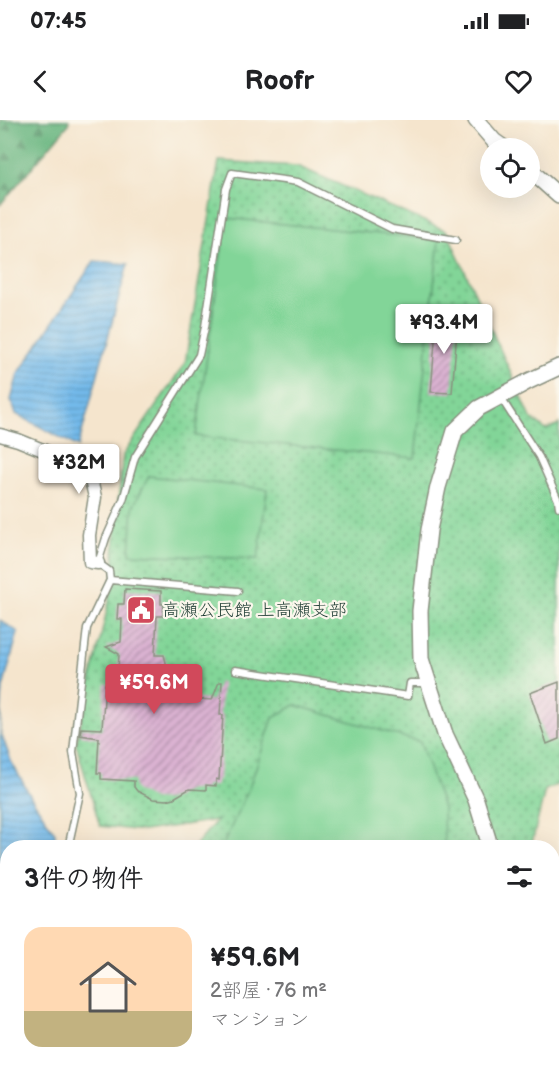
<!DOCTYPE html>
<html lang="ja">
<head>
<meta charset="utf-8">
<style>
  body { margin:0; font-family:"Balsamiq Sans","Klee One",sans-serif; background:#f2f2f2; color:#202124; height:100vh; display:flex; flex-direction:column; font-size:22px; white-space:nowrap }
  * { box-sizing:border-box; margin:0 }
  p { font-size:20px; color:#757577 }
  .icon { flex:none; width:33px; height:33px; fill:none; stroke:currentColor; stroke-width:2; stroke-linecap:round; stroke-linejoin:round }
  .map { position:relative; flex:1; overflow:hidden }
  .panel { position:absolute; left:0px; top:720px; width:560px; height:234px; display:flex; flex-direction:column; background:#fff; border-radius:24px 24px 0 0; box-shadow:0 6px 24px #0002 }
  .panel>* { flex:none }
  .controls { position:absolute; left:480px; top:18px; display:grid; gap:12px }
  .controls a { display:grid; place-items:center; width:60px; height:60px; border-radius:50%; background:#fff; box-shadow:0 6px 24px #0002; font-size:30px }
  .price { position:absolute; translate:-50% -51px; padding:0 14px; border-radius:6px; background:#fff; color:#222; font-size:20px; line-height:39px; filter:drop-shadow(0 2px 3px #0008) }
  .price::after { content:''; position:absolute; left:50%; top:36px; width:18px; height:14px; margin-left:-9px; background:inherit; clip-path:polygon(0 0,100% 0,50% 100%) }
  .price.on { background:#d1495b; color:#fff }
  ul { padding:0; list-style:none }
  li { display:flex; align-items:center; gap:18px; height:150px; padding:0 24px }
  li+li { border-top:2px solid #e0e0e0 }
  li span { display:grid; place-items:center; flex:none; width:168px; height:120px; border-radius:18px; color:#555 }
  li>.icon { margin-inline-start:auto }
  span .icon { width:72px; height:72px; fill:#fffc; stroke-width:1 }
  li b { font-size:26px }
  h2 { display:flex; justify-content:space-between; align-items:center; height:72px; padding:0 24px; font-size:26px }
  .status { display:flex; justify-content:space-between; align-items:center; height:42px; padding:0 30px; background:#fff; direction:ltr }
  .status svg { height:16px; fill:currentColor }
  header { display:flex; justify-content:space-between; align-items:center; height:78px; padding:0 24px; background:#fff; font-size:27px; font-weight:600 }
  .map>svg:first-child { display:block }
  .built { fill:#e9d2ed }
  .forest { fill:url(#forest-firs); stroke:#447a5a; stroke-width:1.5 }
  .park { fill:url(#park-dots); stroke:#508966; stroke-width:1.5 }
  .pitch { fill:#82d598; stroke:#508966; stroke-width:1.5 }
  .water { fill:url(#water-rules); stroke:#497c90; stroke-width:1.5 }
  .lines { fill:none; stroke-linecap:round; stroke-linejoin:round }
  .river { stroke:#73baeb; stroke-width:22 }
  .building { fill:url(#building-hatch) }
  .service-casing { stroke:#8a9180; stroke-width:9 }
  .minor-casing { stroke:#8a9180; stroke-width:15 }
  .tertiary-casing { stroke:#8a9180; stroke-width:18 }
  .service { stroke:#fff; stroke-width:6 }
  .minor { stroke:#fff; stroke-width:12 }
  .tertiary { stroke:#fff; stroke-width:15 }
  .labels { text-anchor:middle; dominant-baseline:central; stroke-width:4.5; stroke-linejoin:round; paint-order:stroke }
  .poi-label { font-size:18px; fill:#1f3d34; stroke:#fbf7ec; text-anchor:start }
</style>
</head>
<body>
<div class="status"><b>07:45</b><svg viewBox="0 0 49 12"><path d="M0 12V9h3v3zM5 12V6h3v6zM10 12V3h3v9zM15 12V0h3v12zM26 1h20v11H26zM47 4h2v5h-2z"/></svg></div>
<header><svg class="icon" aria-label="back" viewBox="0 0 24 24"><path d="M15 5l-7 7 7 7"/></svg>Roofr<svg class="icon" aria-label="heart" viewBox="0 0 24 24"><path d="M12 20l-8-8c-3-5 5-10 8-4 3-6 11-1 8 4z"/></svg></header>
<div class="map">
<svg width="559" height="954" viewBox="0 0 559 954">
  <defs>
    <pattern id="forest-firs" width="22" height="20" patternUnits="userSpaceOnUse" patternTransform="scale(1.5)"><rect width="22" height="20" fill="#69b680"/><path d="M5 1l3.5 6h-7zM16 11l3.5 6h-7z" fill="#56956a"/></pattern>
    <pattern id="park-dots" width="8" height="8" patternUnits="userSpaceOnUse" patternTransform="scale(1.5)"><rect width="8" height="8" fill="#82d598"/><path d="M2 2h.1M6 6h.1" fill="none" stroke="#6aae7d" stroke-width="1.8" stroke-linecap="round"/></pattern>
    <pattern id="water-rules" width="6" height="5" patternUnits="userSpaceOnUse" patternTransform="scale(1.5)"><rect width="6" height="5" fill="#73baeb"/><path d="M0 2.5h6" fill="none" stroke="#5e98bf"/></pattern>
    <pattern id="building-hatch" width="6" height="6" patternUnits="userSpaceOnUse" patternTransform="scale(1.5)"><rect width="6" height="6" fill="#dbb2d2"/><path d="M-1 1l2-2M0 6l6-6M5 7l2-2" fill="none" stroke="#b192ab"/></pattern>
  </defs>
  <rect width="100%" height="100%" fill="#fbf7ec"/>
  <filter id="ink" filterUnits="userSpaceOnUse"><feTurbulence type="fractalNoise" baseFrequency=".0167" numOctaves="2"/><feDisplacementMap in="SourceGraphic" scale="12" xChannelSelector="R" yChannelSelector="G"/><feConvolveMatrix kernelMatrix="1 2 1 2 8 2 1 2 1" color-interpolation-filters="sRGB"/></filter>
  <filter id="wash" filterUnits="userSpaceOnUse"><feTurbulence type="fractalNoise" baseFrequency=".008" numOctaves="4" result="noise"/><feDisplacementMap in="SourceGraphic" scale="24" xChannelSelector="R" yChannelSelector="G"/><feGaussianBlur stdDeviation="1.35" result="paint"/><feColorMatrix in="noise" values="0 0 0 0 0 0 0 0 0 0 0 0 0 0 0 0 0 1.4 0 .05"/><feComposite in="paint" operator="in"/></filter>
  <g filter="url(#wash)">
    <rect width="100%" height="100%" fill="#f5e5cd"/>
    <!-- built -->
    <path class="built" d="M 0,880 L 7,881 L 8,946 L 83,947 L 87,954 L 0,954 Z"/>
    <!-- forest -->
    <path class="forest" d="M 0,0 L 69,0 L 68,5 L 0,85 Z"/>
    <!-- park -->
    <path class="park" d="M 219,41 L 297,46 L 447,111 L 531,298 L 546,310 L 559,304 L 559,664 L 545,670 L 531,727 L 194,727 L 217,700 L 144,711 L 100,706 L 76,624 L 113,464 L 115,411 L 123,335 L 185,243 Z
      M 83,947 L 245,947 L 236,954 L 87,954 Z"/>
    <!-- pitch -->
    <path class="pitch" d="M 226,98 L 439,120 L 415,338 L 196,316 Z
      M 149,356 L 267,369 L 258,439 L 130,434 L 133,387 Z
      M 295,585 L 420,622 L 443,688 L 444,727 L 222,727 L 249,668 L 273,598 Z"/>
    <!-- water -->
    <path class="water" d="M 94,141 L 128,144 L 78,327 L 16,294 L 11,280 L 18,254 Z
      M 0,500 L 18,512 L 3,568 L 0,610 L 11,641 L 32,679 L 55,713 L 55,727 L 8,728 L 7,806 L 0,815 Z
      M 95,947 L 212,947 L 202,954 L 102,954 Z"/>
    <g class="lines">
      <!-- river -->
      <path class="river" d="M 552,820 L 559,815
        M 460,954 L 463,946"/>
    </g>
    <g id="blocks">
      <!-- building -->
      <path class="building" d="M 437,196 L 458,198 L 452,273 L 431,272 Z
        M 125,469 L 161,471 L 161,484 L 164,484 L 163,496 L 157,496 L 155,535 L 164,535 L 166,542 L 165,557 L 148,575 L 212,580 L 219,562 L 222,562 L 220,595 L 223,595 L 219,660 L 216,659 L 216,666 L 206,665 L 206,670 L 189,669 L 174,678 L 167,680 L 153,679 L 137,671 L 134,667 L 134,661 L 101,659 L 101,653 L 97,653 L 99,618 L 80,615 L 81,608 L 102,609 L 105,564 L 117,565 L 119,534 L 106,527 L 121,522 L 122,499 L 117,499 L 118,484 L 124,484 Z
        M 559,562 L 559,619 L 547,624 L 530,573 Z"/>
    </g>
  </g>
  <g filter="url(#ink)">
    <use href="#blocks" fill-opacity="0" stroke="#8a9180" stroke-width="1.5"/>
    <g class="lines">
      <!-- service casing -->
      <g class="service-casing">
        <path id="service" d="M 501,278 L 539,337 L 558,380 L 559,387
          M 110,460 L 238,471
          M 235,550 L 408,576 L 410,563 L 428,563
          M 68,728 L 80,673 L 73,632 L 87,508 L 110,460 L 109,451 L 98,443 L 106,418 L 123,380 L 135,337 L 199,235 L 205,207 L 226,69 L 232,53 L 298,62 L 392,109 L 456,120
          M 0,833 L 8,823
          M 221,954 L 226,946"/>
      </g>
      <!-- minor casing -->
      <g class="minor-casing">
        <path id="minor" d="M 0,315 L 18,320 L 60,337 L 80,347 L 90,356 L 95,377 L 89,415 L 90,442 L 98,443
          M 552,800 L 559,797"/>
      </g>
      <!-- tertiary casing -->
      <g class="tertiary-casing">
        <path id="tertiary" d="M 476,0 L 494,21 L 504,28
          M 530,50 L 559,76
          M 489,728 L 488,719 L 476,680 L 445,614 L 421,539 L 420,491 L 429,410 L 438,367 L 455,311 L 479,288 L 529,261 L 559,247
          M 266,954 L 276,946"/>
      </g>
      <!-- service -->
      <use href="#service" class="service"/>
      <!-- minor -->
      <use href="#minor" class="minor"/>
      <!-- tertiary -->
      <use href="#tertiary" class="tertiary"/>
    </g>
  </g>
  <!-- icons -->
  <defs>
    <g id="civic-square" transform="scale(1.5)"><rect x="-9" y="-9" width="18" height="18" rx="4" fill="#d1495b" stroke="#fbf7ec"/><path d="M-.6-6.5H3V-4.5H.6V-3L4-1V1h2V6H-6V1h2V-1L-.6-3ZM-1.2 2.5V6h2.4V2.5Z" fill="#fff"/></g>
  </defs>
  <g fill-rule="evenodd">
    <use href="#civic-square" x="141" y="490"/>
  </g>
  <g class="labels">
    <!-- poi labels -->
    <g class="poi-label">
      <text x="162" y="490">高瀬公民館 上高瀬支部</text>
    </g>
  </g>
</svg>
<div class="controls">
<a><svg class="icon" aria-label="locate" viewBox="0 0 24 24"><circle cx="12" cy="12" r="6"/><path d="M12 2v4M12 18v4M2 12h4M18 12h4"/></svg></a>
</div>
<b class="price" style="left:444px;top:235px">¥93.4M</b>
<b class="price" style="left:79px;top:375px">¥32M</b>
<b class="price on" style="left:154px;top:595px">¥59.6M</b>
<section class="panel">
<h2>3件の物件<svg class="icon" aria-label="filters" viewBox="0 0 24 24"><path d="M4 7h16M4 17h16"/><circle cx="9" cy="7" r="2"/><circle cx="15" cy="17" r="2"/></svg></h2>
<ul>
<li><span style="background:linear-gradient(#ffd9b3 70%,#c2b280 0)"><svg class="icon" aria-label="home" viewBox="0 0 24 24"><path d="M3 11l9-7 9 7M6 9v11h12V9"/></svg></span><div><b>¥59.6M</b><p>2部屋 · 76 m²</p><p>マンション</p></div></li>
</ul>
</section>
</div>
</body>
</html>
